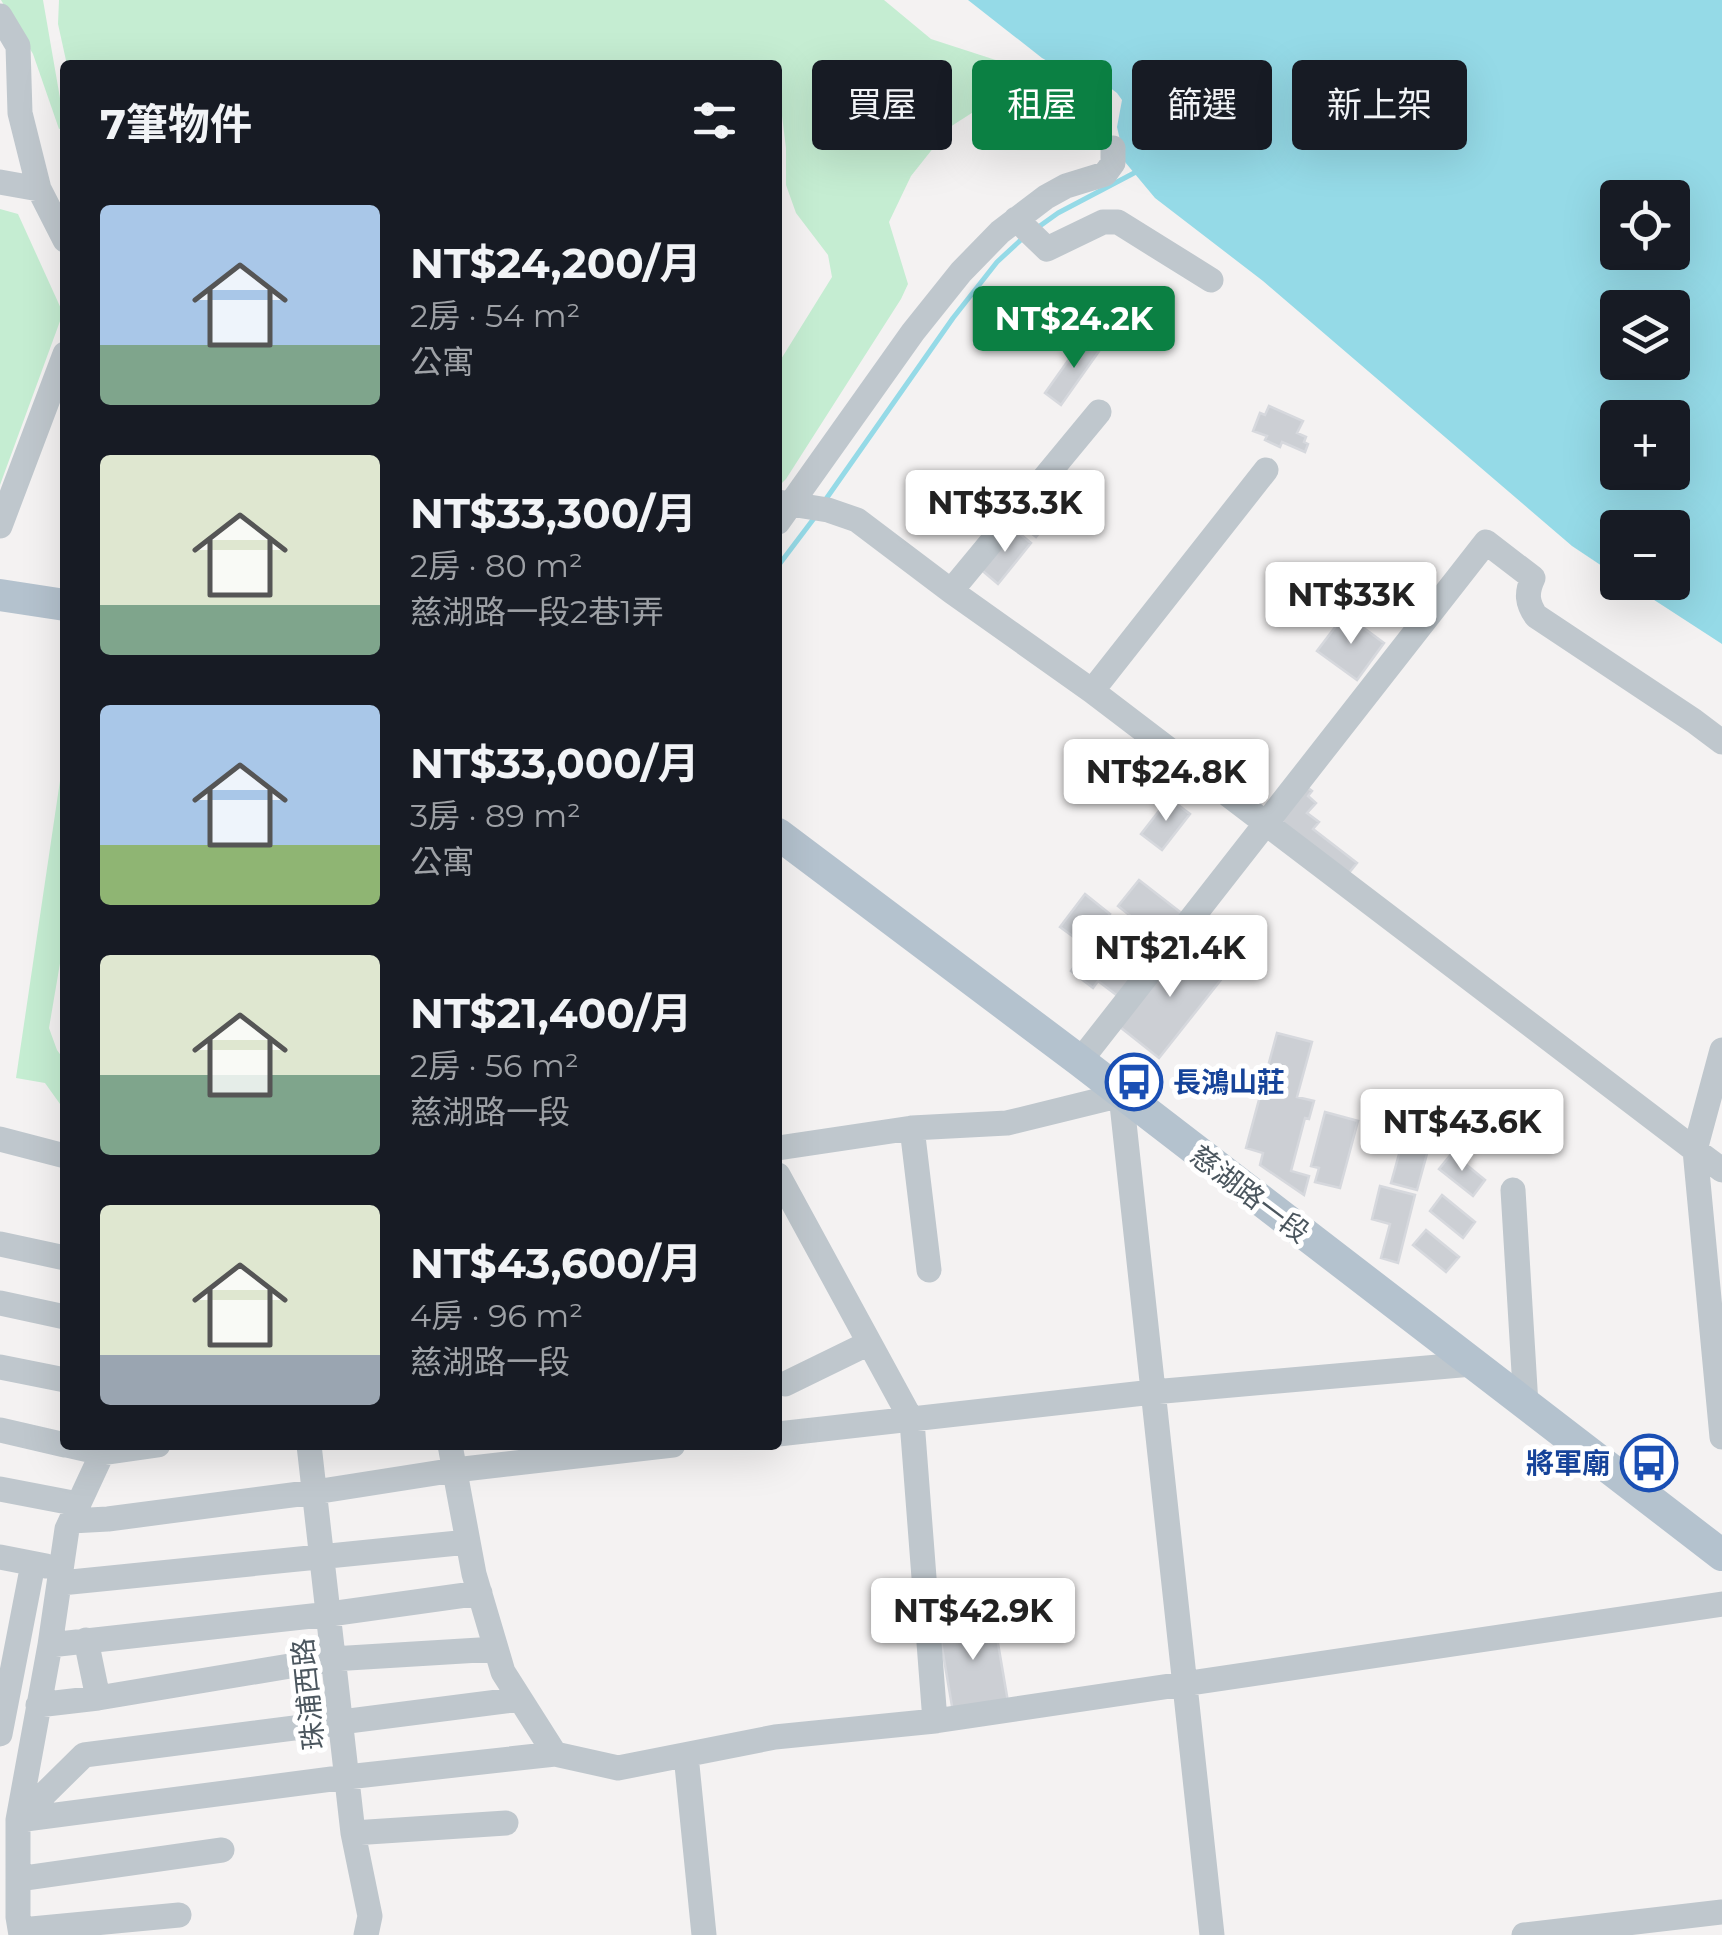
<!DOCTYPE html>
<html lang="zh-TW">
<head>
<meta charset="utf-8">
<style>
  body { margin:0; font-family:Montserrat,"Noto Sans TC",sans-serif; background:#20242c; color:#f1f3f6; height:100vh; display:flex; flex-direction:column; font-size:38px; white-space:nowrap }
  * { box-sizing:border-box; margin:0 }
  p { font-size:32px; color:#9ea1a6 }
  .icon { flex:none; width:55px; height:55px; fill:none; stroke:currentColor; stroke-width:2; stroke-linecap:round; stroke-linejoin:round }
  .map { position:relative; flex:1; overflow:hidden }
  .panel { position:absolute; left:60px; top:60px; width:722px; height:1390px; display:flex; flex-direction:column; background:#171b24; border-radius:10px; box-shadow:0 10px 40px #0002 }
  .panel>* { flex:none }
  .top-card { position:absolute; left:812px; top:60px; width:758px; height:90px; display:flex; gap:20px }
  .fabs { position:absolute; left:1600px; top:180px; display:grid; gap:20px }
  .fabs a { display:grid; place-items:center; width:90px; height:90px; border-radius:10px; background:#171b24; box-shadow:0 10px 40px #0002; font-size:50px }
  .price { position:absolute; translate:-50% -85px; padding:0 22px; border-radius:10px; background:#fff; color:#222; font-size:32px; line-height:65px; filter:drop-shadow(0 2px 5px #0008) }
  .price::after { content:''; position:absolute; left:50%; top:60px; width:30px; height:22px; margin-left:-15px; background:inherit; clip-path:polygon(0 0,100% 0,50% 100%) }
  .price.active { background:#0b8043; color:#fff }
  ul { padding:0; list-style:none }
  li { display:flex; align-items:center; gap:30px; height:250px; padding:0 40px }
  li span { display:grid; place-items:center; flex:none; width:280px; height:200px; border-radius:10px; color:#555 }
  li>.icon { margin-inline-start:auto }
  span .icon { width:120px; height:120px; fill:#fffc; stroke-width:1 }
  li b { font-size:42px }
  h2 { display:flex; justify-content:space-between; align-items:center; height:120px; padding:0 40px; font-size:42px }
  .chip { padding:0 35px; border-radius:10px; background:#171b24; box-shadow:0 10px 40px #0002; font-size:35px; line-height:90px }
  .chip.active { background:#0b8043; color:#fff }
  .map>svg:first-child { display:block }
  .green { fill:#c5edd2 }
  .water { fill:#95dae7; fill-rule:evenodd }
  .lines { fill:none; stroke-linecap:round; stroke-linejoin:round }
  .stream { stroke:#95dae7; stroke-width:5 }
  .building { fill:#cccfd4; stroke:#d6d8dd; stroke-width:2.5 }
  .minor { stroke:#bfc7cd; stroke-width:25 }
  .major { stroke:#b4c2ce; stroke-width:32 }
  .labels { text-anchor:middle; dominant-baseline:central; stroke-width:10; stroke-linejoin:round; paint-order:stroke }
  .transit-label { font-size:28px; font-weight:bold; fill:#164399; stroke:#fff; text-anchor:start }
  .street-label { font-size:28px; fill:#4b565e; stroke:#fff }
</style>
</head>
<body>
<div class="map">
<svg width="1722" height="1935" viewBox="0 0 1722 1935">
  <rect width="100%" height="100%" fill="#f4f2f2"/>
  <!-- green -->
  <path class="green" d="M 1,0 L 43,0 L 65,127 L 59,129 L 33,54 Z
    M 59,0 L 884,0 L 931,39 L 1008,64 L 1006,91 L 950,127 L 911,176 L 889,222 L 908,284 L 901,299 L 786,479 L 778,487 L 778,364 L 832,277 L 828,255 L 796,213 L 786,185 L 786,148 L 780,100 L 778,99 L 778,65 L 67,65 L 58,24 Z
    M 0,209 L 18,214 L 63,313 L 0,485 Z
    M 65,747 L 65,934 L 49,1028 L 57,1050 L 65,1061 L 65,1111 L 45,1083 L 16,1078 Z"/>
  <!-- water -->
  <path class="water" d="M 968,0 L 1722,0 L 1722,644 L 1628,583 L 1672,582 L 1672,528 L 1618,528 L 1617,576 L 1572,546 L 1263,281 L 1155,198 L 1125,162 L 1117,127 L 1122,100 L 1117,93 L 1109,87 L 1077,78 L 1042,58 ZM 1618,198 L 1672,198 L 1672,252 L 1618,252 ZM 1618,308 L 1672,308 L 1672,362 L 1618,362 ZM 1618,418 L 1672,418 L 1672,472 L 1618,472 Z"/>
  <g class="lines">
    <!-- stream -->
    <path class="stream" d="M 1037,228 L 1058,213 L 1136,172
      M 826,499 L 953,318 L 997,262 L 1024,237
      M 778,566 L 815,517"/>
  </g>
  <!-- building -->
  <path class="building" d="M 1100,336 L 1107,340 L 1061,405 L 1045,393 L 1077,348 L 1082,351 L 1087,344 L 1093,347 Z
    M 1269,406 L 1303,421 L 1297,433 L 1306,437 L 1304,442 L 1308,444 L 1305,452 L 1282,442 L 1280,447 L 1265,440 L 1267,436 L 1253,431 L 1260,413 L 1265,415 Z
    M 1050,480 L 1069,497 L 1036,537 L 1016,521 Z
    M 1012,527 L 1031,543 L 998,584 L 978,567 Z
    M 1403,566 L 1431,587 L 1409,615 L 1381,594 Z
    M 1371,581 L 1381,589 L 1371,602 L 1361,594 Z
    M 1345,614 L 1384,643 L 1357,680 L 1317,651 Z
    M 1303,784 L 1312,791 L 1308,796 L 1316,803 L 1307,813 L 1319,822 L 1313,829 L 1357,863 L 1348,874 L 1277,818 Z
    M 1169,798 L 1190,814 L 1162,850 L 1141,834 Z
    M 1139,880 L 1184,915 L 1163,942 L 1118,906 Z
    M 1085,894 L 1110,914 L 1086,946 L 1060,927 Z
    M 1104,926 L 1148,959 L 1119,997 L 1098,981 L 1093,988 L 1071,971 Z
    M 1180,941 L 1224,976 L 1159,1058 L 1115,1023 Z
    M 1277,1033 L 1312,1042 L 1297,1097 L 1314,1101 L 1309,1119 L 1305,1118 L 1291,1171 L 1309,1176 L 1304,1195 L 1260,1165 L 1263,1153 L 1246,1148 Z
    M 1325,1112 L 1358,1121 L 1340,1188 L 1315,1182 L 1319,1168 L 1311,1166 Z
    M 1404,1136 L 1430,1143 L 1417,1190 L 1391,1183 Z
    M 1452,1153 L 1485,1180 L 1473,1196 L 1439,1169 Z
    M 1380,1186 L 1415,1195 L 1398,1263 L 1381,1258 L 1390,1224 L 1372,1219 Z
    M 1442,1195 L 1475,1222 L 1463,1238 L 1430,1211 Z
    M 1426,1230 L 1459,1257 L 1446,1272 L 1413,1245 Z
    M 993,1614 L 1008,1702 L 953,1712 L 938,1624 Z"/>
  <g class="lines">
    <!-- minor -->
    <path class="minor" d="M 0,16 L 18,46 L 20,113 L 39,189 L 65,240
      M 0,182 L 39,189
      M 1016,219 L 1047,249 L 1103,222 L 1118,222 L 1211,280
      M 778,502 L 828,510 L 857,520 L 951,591 L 1092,691 L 1695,1150 L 1722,1437
      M 778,522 L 913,332 L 961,272 L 1000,232 L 1046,197 L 1066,186 L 1105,174 L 1113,163 L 1113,148
      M 0,526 L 65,354
      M 951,591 L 1099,412
      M 1092,691 L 1266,470
      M 1722,1050 L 1695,1150 L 1722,1170
      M 1080,1061 L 1486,542 L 1533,578 C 1526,593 1527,603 1536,616 L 1694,721 L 1722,742
      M 912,1128 L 929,1270
      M 0,1139 L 65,1156
      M 778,1148 L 912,1128 L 1007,1123 L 1121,1095 L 1212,1935
      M 778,1175 L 912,1421 L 935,1721
      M 1513,1190 L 1526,1405
      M 0,1244 L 65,1258
      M 0,1303 L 65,1317
      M 0,1367 L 65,1380
      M 785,1384 L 869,1343
      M 0,1430 L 65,1445
      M 778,1434 L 1153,1392 L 1472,1364
      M 67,1445 L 102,1453 L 158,1445
      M 309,1445 L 353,1833 L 370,1916 L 366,1935
      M 450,1445 L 474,1574 L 503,1672 L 555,1754 L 618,1768 L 775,1737 L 935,1721 L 1722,1604
      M 0,1489 L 78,1504
      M 71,1521 L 108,1519 L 315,1492 L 455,1470 L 673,1445
      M 0,1557 L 46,1566
      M 61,1583 L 468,1542
      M 86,1640 L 98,1698
      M 50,1645 L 330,1614 L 480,1593
      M 38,1705 L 98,1698 L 332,1659 L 496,1649
      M 0,1734 L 33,1564
      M 686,1755 L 704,1935
      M 18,1820 L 347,1777 L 555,1754
      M 18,1820 L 84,1755 L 520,1699
      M 353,1833 L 506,1823
      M 18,1879 L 222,1850
      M 21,1930 L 179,1915
      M 21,1935 L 18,1917 L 18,1820 L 50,1645 L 67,1529 L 106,1445
      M 1524,1935 L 1722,1912"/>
    <!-- major -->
    <path class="major" d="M 0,595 L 65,605
      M 778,834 L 1080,1061 L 1722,1555"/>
  </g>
  <!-- icons -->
  <defs>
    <g id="bus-ring" transform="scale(2.875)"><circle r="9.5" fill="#fff" stroke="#1a4fb4" stroke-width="1.5"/><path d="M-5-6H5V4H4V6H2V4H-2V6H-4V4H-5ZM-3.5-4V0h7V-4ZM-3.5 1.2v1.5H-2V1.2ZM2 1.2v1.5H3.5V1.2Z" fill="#1a4fb4"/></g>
  </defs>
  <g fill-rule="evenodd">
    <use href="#bus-ring" x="1134" y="1082"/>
    <use href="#bus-ring" x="1649" y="1463"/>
  </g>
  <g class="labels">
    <!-- transit labels -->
    <g class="transit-label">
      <text x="1173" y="1082">長鴻山莊</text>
      <text x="1610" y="1463" text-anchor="end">將軍廟</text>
    </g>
    <!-- street labels -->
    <g class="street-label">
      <text transform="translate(1250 1194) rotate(37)">慈湖路一段</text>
      <text transform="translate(308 1694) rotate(-96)">珠浦西路</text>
    </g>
  </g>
</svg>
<div class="fabs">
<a><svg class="icon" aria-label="locate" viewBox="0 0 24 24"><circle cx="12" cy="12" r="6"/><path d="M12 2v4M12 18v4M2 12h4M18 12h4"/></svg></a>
<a><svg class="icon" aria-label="layers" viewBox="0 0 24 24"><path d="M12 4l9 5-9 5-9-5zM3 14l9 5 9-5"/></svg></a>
<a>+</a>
<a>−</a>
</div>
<b class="price active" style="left:1074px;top:371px">NT$24.2K</b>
<b class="price" style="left:1005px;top:555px">NT$33.3K</b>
<b class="price" style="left:1351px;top:647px">NT$33K</b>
<b class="price" style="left:1166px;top:824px">NT$24.8K</b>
<b class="price" style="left:1170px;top:1000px">NT$21.4K</b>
<b class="price" style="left:1462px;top:1174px">NT$43.6K</b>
<b class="price" style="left:973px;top:1663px">NT$42.9K</b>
<div class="top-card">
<a class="chip">買屋</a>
<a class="chip active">租屋</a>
<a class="chip">篩選</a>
<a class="chip">新上架</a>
</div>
<section class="panel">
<h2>7筆物件<svg class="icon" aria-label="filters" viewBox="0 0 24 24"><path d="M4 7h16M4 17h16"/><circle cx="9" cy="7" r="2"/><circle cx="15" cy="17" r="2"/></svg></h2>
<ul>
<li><span style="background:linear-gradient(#a9c7e8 70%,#7fa58c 0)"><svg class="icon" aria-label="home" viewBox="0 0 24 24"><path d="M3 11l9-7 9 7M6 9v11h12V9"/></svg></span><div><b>NT$24,200/月</b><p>2房 · 54 m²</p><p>公寓</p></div></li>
<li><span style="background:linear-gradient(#dfe7d0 75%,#7fa58c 0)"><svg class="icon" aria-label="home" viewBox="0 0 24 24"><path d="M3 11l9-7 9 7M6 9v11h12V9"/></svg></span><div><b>NT$33,300/月</b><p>2房 · 80 m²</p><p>慈湖路一段2巷1弄</p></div></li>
<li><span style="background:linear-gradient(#a9c7e8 70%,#8fb573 0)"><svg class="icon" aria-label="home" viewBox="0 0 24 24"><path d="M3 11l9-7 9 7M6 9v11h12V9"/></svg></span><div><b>NT$33,000/月</b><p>3房 · 89 m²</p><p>公寓</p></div></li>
<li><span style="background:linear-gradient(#dfe7d0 60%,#7fa58c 0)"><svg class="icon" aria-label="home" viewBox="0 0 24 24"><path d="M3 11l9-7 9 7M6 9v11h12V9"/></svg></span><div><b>NT$21,400/月</b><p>2房 · 56 m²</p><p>慈湖路一段</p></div></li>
<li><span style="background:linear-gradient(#dfe7d0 75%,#9aa5b1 0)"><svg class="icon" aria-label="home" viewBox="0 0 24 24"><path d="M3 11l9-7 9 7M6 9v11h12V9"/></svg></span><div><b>NT$43,600/月</b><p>4房 · 96 m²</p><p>慈湖路一段</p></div></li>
</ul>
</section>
</div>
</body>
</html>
